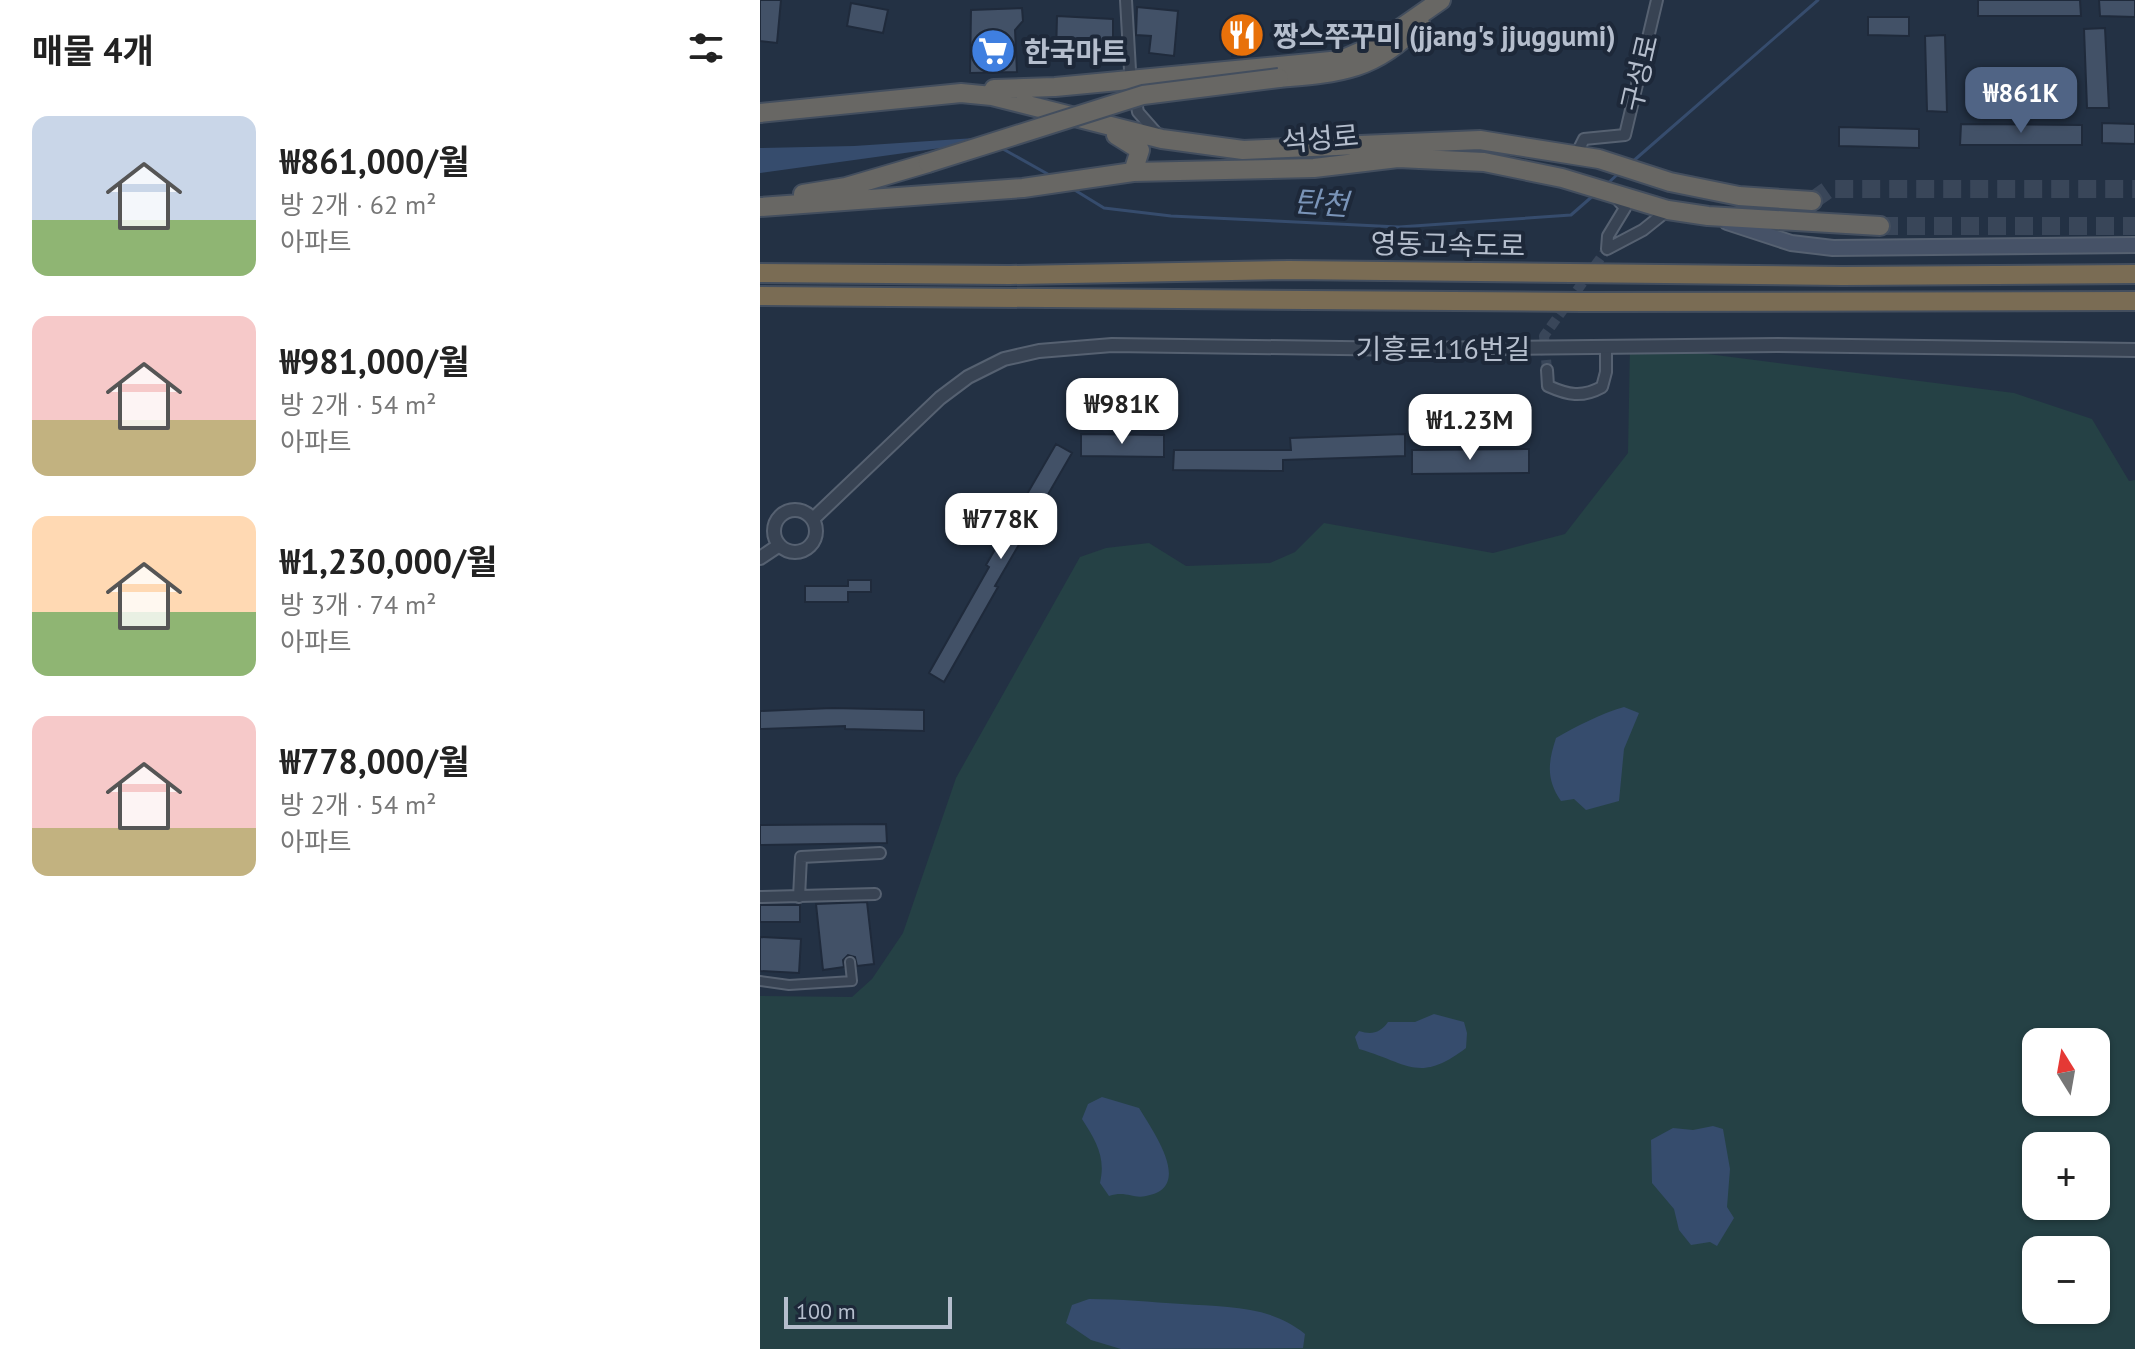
<!DOCTYPE html>
<html lang="ko">
<head>
<meta charset="utf-8">
<style>
  body { margin:0; font-family:"PT Sans","Noto Sans KR",sans-serif; background:#f2f2f2; color:#222; height:100vh; display:flex; flex-direction:column; font-size:30px; white-space:nowrap }
  * { box-sizing:border-box; margin:0 }
  p { font-size:26px; color:#767676 }
  .icon { flex:none; width:44px; height:44px; fill:none; stroke:currentColor; stroke-width:2; stroke-linecap:round; stroke-linejoin:round }
  .map { position:relative; flex:1; overflow:hidden }
  .side { display:flex; flex-direction:column; background:#fff; width:760px }
  .side>* { flex:none }
  .needle { width:52px; rotate:349deg }
  .fabs { position:absolute; left:1262px; top:1028px; display:grid; gap:16px }
  .fabs a { display:grid; place-items:center; width:88px; height:88px; border-radius:16px; background:#fff; box-shadow:0 2px 6px #0004; font-size:40px }
  .scale { position:absolute; left:24px; bottom:20px; width:168px; box-sizing:border-box; padding-left:8px; border:4px solid #b5becd; border-top:0; font-size:22px; line-height:28px; white-space:nowrap; color:#b5becd; -webkit-text-stroke:6px #1d2839; paint-order:stroke }
  .price { position:absolute; translate:-50% -68px; padding:0 18px; border-radius:16px; background:#fff; color:#222; font-size:26px; line-height:52px; filter:drop-shadow(0 2px 4px #0008) }
  .price::after { content:''; position:absolute; left:50%; top:48px; width:24px; height:18px; margin-left:-12px; background:inherit; clip-path:polygon(0 0,100% 0,50% 100%) }
  .price.current { background:#506485; color:#fff }
  ul { padding:0; list-style:none }
  li { display:flex; align-items:center; gap:24px; height:200px; padding:0 32px }
  li span { display:grid; place-items:center; flex:none; width:224px; height:160px; border-radius:16px; color:#555 }
  li>.icon { margin-inline-start:auto }
  span .icon { width:96px; height:96px; fill:#fffc; stroke-width:1 }
  li b { font-size:34px }
  h2 { display:flex; justify-content:space-between; align-items:center; height:96px; padding:0 32px; font-size:34px }
  main { display:flex; flex:1; min-height:0 }
  .map>svg:first-child { display:block }
  .green { fill:#254145; fill-rule:evenodd }
  .water { fill:#364c6d }
  .lines { fill:none; stroke-linecap:round; stroke-linejoin:round }
  .stream { stroke:#364c6d; stroke-width:3 }
  .building { fill:#425167; stroke:#1f2a3b; stroke-width:2 }
  .minor-tunnel { stroke:#394659; stroke-width:10; stroke-dasharray:10 5; stroke-linecap:butt }
  .trunk-tunnel { stroke:#394659; stroke-width:18; stroke-dasharray:18 9; stroke-linecap:butt }
  .pedestrian-casing { stroke:#566171; stroke-width:12 }
  .minor-casing { stroke:#566171; stroke-width:14 }
  .tertiary-casing { stroke:#566171; stroke-width:16 }
  .secondary-casing { stroke:#566171; stroke-width:18 }
  .trunk-casing { stroke:#434e5e; stroke-width:22 }
  .motorway-casing { stroke:#434e5e; stroke-width:22 }
  .pedestrian { stroke:#384353; stroke-width:8 }
  .minor { stroke:#384353; stroke-width:10 }
  .tertiary { stroke:#384353; stroke-width:12 }
  .secondary { stroke:#465267; stroke-width:14 }
  .trunk { stroke:#686764; stroke-width:18 }
  .motorway { stroke:#7a6c54; stroke-width:18 }
  .trunk-bridge-casing { stroke:#434e5e; stroke-width:22; stroke-linecap:butt }
  .trunk-bridge { stroke:#686764; stroke-width:18 }
  .labels { text-anchor:middle; dominant-baseline:central; stroke-width:8; stroke-linejoin:round; paint-order:stroke }
  .poi-label { font-size:28px; font-weight:bold; fill:#b5becd; stroke:#1d2839; text-anchor:start }
  .street-label { font-size:28px; fill:#b5becd; stroke:#1d2839 }
  .water-label { font-size:30px; font-style:italic; fill:#7a94b8; stroke:#1d2839 }
</style>
</head>
<body>
<main>
<section class="side">
<h2>매물 4개<svg class="icon" aria-label="filters" viewBox="0 0 24 24"><path d="M4 7h16M4 17h16"/><circle cx="9" cy="7" r="2"/><circle cx="15" cy="17" r="2"/></svg></h2>
<ul>
<li><span style="background:linear-gradient(#c9d6e8 65%,#8fb573 0)"><svg class="icon" aria-label="home" viewBox="0 0 24 24"><path d="M3 11l9-7 9 7M6 9v11h12V9"/></svg></span><div><b>₩861,000/월</b><p>방 2개 · 62 m²</p><p>아파트</p></div></li>
<li><span style="background:linear-gradient(#f6c9c9 65%,#c2b280 0)"><svg class="icon" aria-label="home" viewBox="0 0 24 24"><path d="M3 11l9-7 9 7M6 9v11h12V9"/></svg></span><div><b>₩981,000/월</b><p>방 2개 · 54 m²</p><p>아파트</p></div></li>
<li><span style="background:linear-gradient(#ffd9b3 60%,#8fb573 0)"><svg class="icon" aria-label="home" viewBox="0 0 24 24"><path d="M3 11l9-7 9 7M6 9v11h12V9"/></svg></span><div><b>₩1,230,000/월</b><p>방 3개 · 74 m²</p><p>아파트</p></div></li>
<li><span style="background:linear-gradient(#f6c9c9 70%,#c2b280 0)"><svg class="icon" aria-label="home" viewBox="0 0 24 24"><path d="M3 11l9-7 9 7M6 9v11h12V9"/></svg></span><div><b>₩778,000/월</b><p>방 2개 · 54 m²</p><p>아파트</p></div></li>
</ul>
</section>
<div class="map">
<svg width="1375" height="1349" viewBox="0 0 1375 1349">
  <rect width="100%" height="100%" fill="#233144"/>
  <!-- green -->
  <path class="green" d="M 870,344 L 1254,393 L 1332,419 L 1369,481 L 1375,480 L 1375,1349 L 0,1349 L 0,996 L 92,997 L 112,979 L 143,933 L 196,778 L 320,557 L 346,548 L 389,543 L 426,566 L 510,563 L 535,552 L 564,523 L 733,553 L 805,534 L 868,453 ZM 1276,1042 L 1336,1042 L 1336,1102 L 1276,1102 ZM 1276,1146 L 1336,1146 L 1336,1206 L 1276,1206 ZM 1276,1250 L 1336,1250 L 1336,1310 L 1276,1310 Z"/>
  <!-- water -->
  <path class="water" d="M 230,137 L 247,151 L 217,143 L 0,173 L 0,148 L 94,146 Z
    M 864,707 L 879,713 L 864,749 L 859,801 L 826,810 L 814,799 L 801,801 C 786,780 788,762 796,738 C 817,726 840,714 864,707 Z
    M 674,1014 L 704,1022 L 707,1033 L 706,1048 C 659,1084 648,1063 599,1049 L 595,1037 L 599,1031 C 612,1035 620,1033 628,1022 L 655,1022 Z
    M 342,1097 L 379,1108 C 392,1130 435,1188 386,1196 C 372,1199 366,1190 349,1196 L 340,1183 C 346,1157 336,1141 322,1119 L 328,1104 Z
    M 953,1126 L 963,1129 L 970,1169 L 967,1207 L 974,1218 L 957,1246 L 950,1242 L 931,1245 L 919,1230 L 914,1209 L 892,1183 L 891,1140 L 913,1128 L 933,1130 Z
    M 329,1299 C 360,1299 390,1302 422,1304 C 465,1307 510,1305 545,1334 L 543,1348 L 361,1349 L 331,1340 L 306,1323 L 312,1305 Z"/>
  <g class="lines">
    <!-- stream -->
    <path class="stream" d="M 243,149 L 293,177
      M 871,163 L 1058,0
      M 847,184 L 859,173
      M 313,189 L 344,208 L 411,216 L 639,227 L 811,215 L 835,194"/>
  </g>
  <!-- building -->
  <path class="building" d="M 0,0 L 21,0 L 17,43 L 0,41 Z
    M 1218,0 L 1320,0 L 1321,16 L 1218,16 Z
    M 1339,0 L 1375,0 L 1375,17 L 1340,16 Z
    M 91,3 L 128,10 L 123,33 L 87,26 Z
    M 377,7 L 418,11 L 414,56 L 389,53 L 391,36 L 376,35 Z
    M 262,8 L 263,21 L 255,30 L 257,72 L 210,73 L 211,10 Z
    M 297,16 L 353,19 L 353,53 L 296,55 Z
    M 471,16 L 491,16 L 493,54 L 472,56 Z
    M 1108,17 L 1149,17 L 1149,36 L 1108,35 Z
    M 1345,28 L 1349,108 L 1327,108 L 1324,29 Z
    M 1185,35 L 1187,112 L 1167,111 L 1165,36 Z
    M 1342,123 L 1375,124 L 1375,144 L 1342,143 Z
    M 1201,124 L 1322,125 L 1322,145 L 1200,145 Z
    M 1079,127 L 1159,129 L 1159,148 L 1079,146 Z
    M 321,434 L 404,435 L 404,457 L 321,456 Z
    M 645,434 L 645,456 L 523,460 L 523,471 L 413,470 L 414,450 L 531,450 L 530,438 Z
    M 296,444 L 312,453 L 235,586 L 238,587 L 184,682 L 169,673 L 229,567 L 226,565 Z
    M 769,449 L 769,473 L 652,474 L 652,450 Z
    M 88,580 L 111,580 L 111,592 L 88,592 L 88,602 L 45,602 L 45,586 L 88,586 Z
    M 72,708 L 164,710 L 164,731 L 85,729 L 85,726 L 0,729 L 0,711 Z
    M 126,824 L 127,843 L 0,845 L 0,825 Z
    M 107,902 L 114,964 L 97,966 L 95,957 L 88,955 L 83,960 L 84,967 L 63,970 L 56,904 Z
    M 0,905 L 40,905 L 40,922 L 0,922 Z
    M 0,937 L 41,939 L 39,973 L 0,971 Z"/>
  <g class="lines">
    <!-- minor-tunnel -->
    <path class="minor-tunnel" d="M 787,370 L 784,336 L 847,249"/>
    <!-- trunk-tunnel -->
    <path class="trunk-tunnel" d="M 1052,201 L 1069,189 L 1375,189
      M 1120,226 L 1375,226"/>
    <!-- pedestrian casing -->
    <g class="pedestrian-casing">
      <path id="pedestrian" d="M 0,981 L 29,985 L 92,981 L 90,962"/>
    </g>
    <!-- minor casing -->
    <g class="minor-casing">
      <path id="minor" d="M 366,0 L 370,70 L 378,112 L 400,137
        M 816,155 L 824,139 L 865,135 L 897,0
        M 858,200 L 865,208 L 848,236 L 847,249 L 883,230 L 908,210
        M 787,370 L 788,386 C 808,395 822,398 842,387 L 846,372 L 846,347
        M 0,897 L 115,894
        M 39,897 L 41,857 L 120,853"/>
    </g>
    <!-- tertiary casing -->
    <g class="tertiary-casing">
      <path id="tertiary" d="M14 531a21 21 0 1 1 42 0a21 21 0 1 1-42 0Z
        M 53,519 L 180,398 L 208,377 L 244,359 L 279,351 L 352,345 L 650,349 L 1017,345 L 1375,350
        M 0,558 L 18,546"/>
    </g>
    <!-- secondary casing -->
    <g class="secondary-casing">
      <path id="secondary" d="M 967,222 L 1031,243 L 1073,248 L 1375,245"/>
    </g>
    <!-- trunk casing -->
    <g class="trunk-casing">
      <path id="trunk" d="M 519,78 C 581,73 616,70 660,23
        M 234,89 L 295,87 L 581,60 L 618,44 L 681,0
        M 0,113 L 201,93 L 232,96 L 402,139 L 483,150 L 720,140 L 839,159 L 910,182 L 979,196 L 1052,201
        M 356,135 L 380,150 L 373,172
        M 43,194 L 86,187 L 168,163
        M 0,207 L 263,188 L 373,172 L 554,168 L 638,158 L 724,162 L 802,178 L 908,210 L 948,216 L 1120,226"/>
    </g>
    <!-- motorway casing -->
    <g class="motorway-casing">
      <path id="motorway" d="M 0,273 L 250,275 L 529,270 L 1083,276 L 1375,274
        M 0,296 L 822,302 L 1375,301"/>
    </g>
    <!-- pedestrian -->
    <use href="#pedestrian" class="pedestrian"/>
    <!-- minor -->
    <use href="#minor" class="minor"/>
    <!-- tertiary -->
    <use href="#tertiary" class="tertiary"/>
    <!-- secondary -->
    <use href="#secondary" class="secondary"/>
    <!-- trunk -->
    <use href="#trunk" class="trunk"/>
    <!-- motorway -->
    <use href="#motorway" class="motorway"/>
    <!-- trunk-bridge casing -->
    <g class="trunk-bridge-casing">
      <path id="trunk-bridge" d="M 168,163 L 383,95 L 519,78"/>
    </g>
    <!-- trunk-bridge -->
    <use href="#trunk-bridge" class="trunk-bridge"/>
  </g>
  <!-- icons -->
  <defs>
    <g id="restaurant-disc" transform="scale(2.3)"><circle r="9.5" fill="#e8710a" stroke="#1d2839"/><path d="M-5-6h1v4h1v-4h1v4h1v-4h1v5L-1.5 .5V6h-2V.5L-5-1ZM5-6V6H3V1.5H1.5Q1.5-4 5-6Z" fill="#fff"/></g>
    <g id="supermarket-disc" transform="scale(2.3)"><circle r="9.5" fill="#3f7fe0" stroke="#1d2839"/><path d="M-6-5.5h2.5l.6 2H6L4.5 2H-2.5L-4.4-4H-6ZM-1.5 3.2a1.3 1.3 0 1 0 .1 0ZM3 3.2a1.3 1.3 0 1 0 .1 0Z" fill="#fff"/></g>
  </defs>
  <g fill-rule="evenodd">
    <use href="#restaurant-disc" x="482" y="35"/>
    <use href="#supermarket-disc" x="233" y="51"/>
  </g>
  <g class="labels">
    <!-- poi labels -->
    <g class="poi-label">
      <text x="513" y="35">짱스쭈꾸미 (jjang's jjuggumi)</text>
      <text x="264" y="51">한국마트</text>
    </g>
    <!-- street labels -->
    <g class="street-label">
      <text transform="translate(879 73) rotate(-77)">구성로</text>
      <text transform="translate(560 138) rotate(-5)">석성로</text>
      <text transform="translate(688 244) rotate(1)">영동고속도로</text>
      <text x="683" y="348">기흥로116번길</text>
    </g>
    <!-- water labels -->
    <g class="water-label">
      <text transform="translate(561 202) rotate(4)">탄천</text>
    </g>
  </g>
</svg>
<div class="fabs">
<a><svg class="needle" viewBox="-14 -14 28 28"><path d="M0-13l5 13h-10z" fill="#e53935"/><path d="M0 13l5-13h-10z" fill="#767676"/></svg></a>
<a>+</a>
<a>−</a>
</div>
<div class="scale">100 m</div>
<b class="price current" style="left:1261px;top:135px">₩861K</b>
<b class="price" style="left:362px;top:446px">₩981K</b>
<b class="price" style="left:710px;top:462px">₩1.23M</b>
<b class="price" style="left:241px;top:561px">₩778K</b>
</div>
</main>
</body>
</html>
